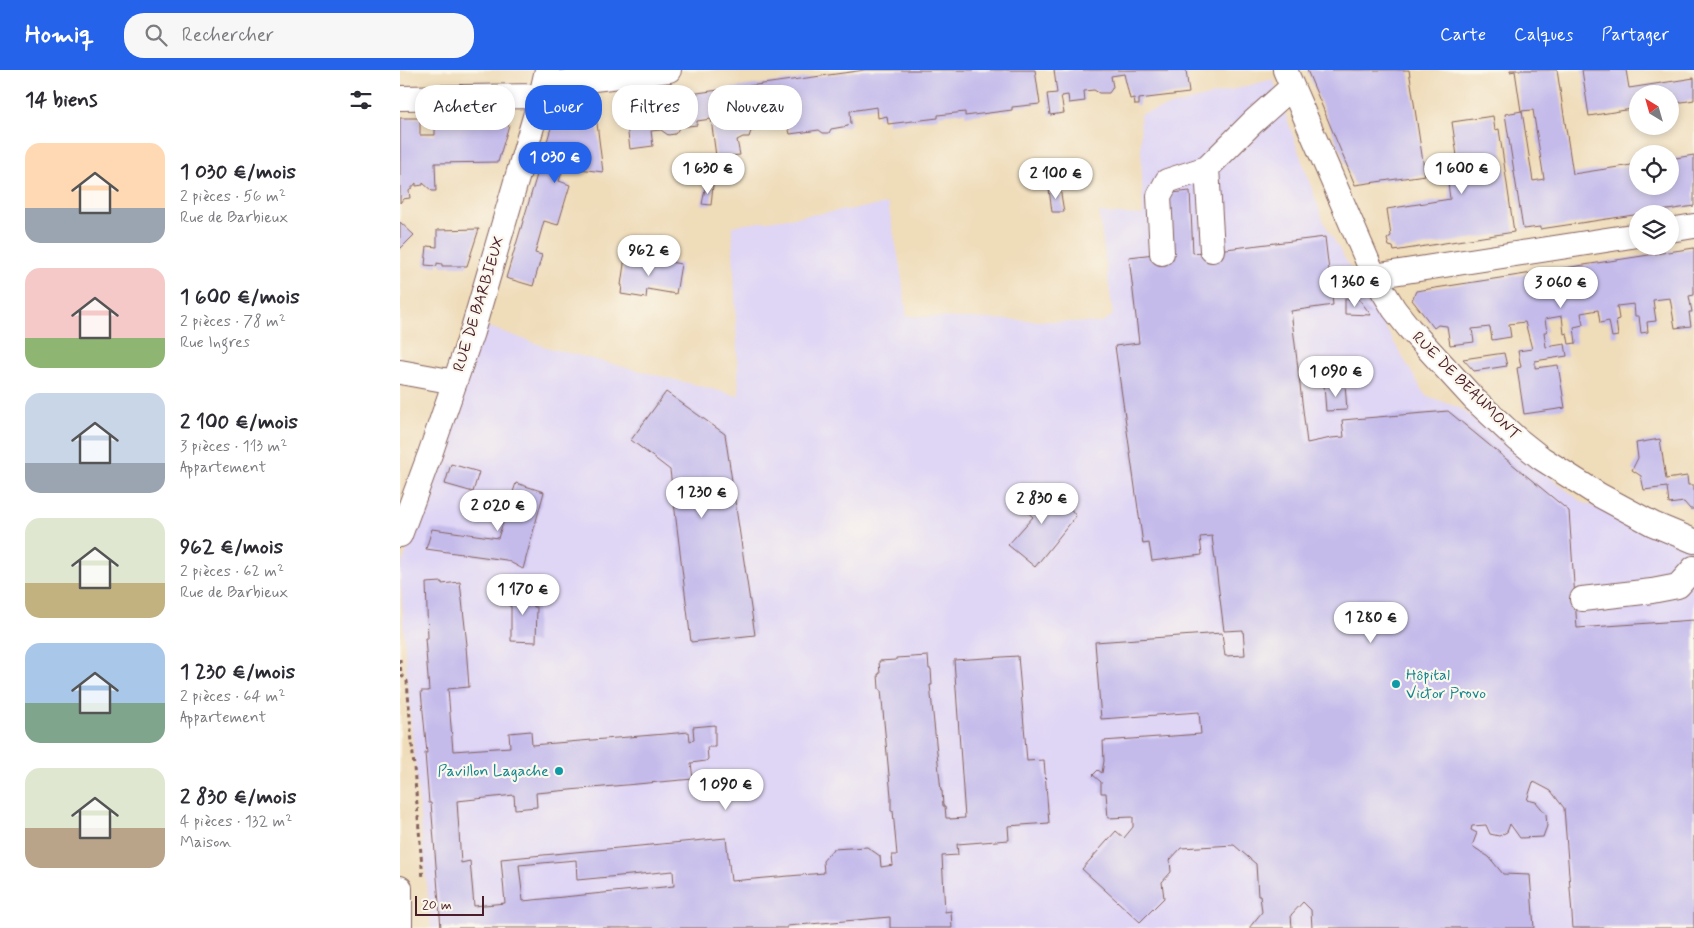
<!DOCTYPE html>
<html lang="fr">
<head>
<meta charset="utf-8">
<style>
  body { margin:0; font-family:Mynerve,sans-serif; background:#f7f7f7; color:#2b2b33; height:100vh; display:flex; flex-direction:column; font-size:19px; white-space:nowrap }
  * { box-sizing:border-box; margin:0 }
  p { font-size:16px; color:#7c7c81 }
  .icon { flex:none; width:28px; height:28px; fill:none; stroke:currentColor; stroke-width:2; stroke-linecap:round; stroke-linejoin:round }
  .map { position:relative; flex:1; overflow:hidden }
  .details { display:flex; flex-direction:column; background:#fff; width:400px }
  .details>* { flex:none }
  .guide { position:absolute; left:15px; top:15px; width:475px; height:45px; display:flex; gap:10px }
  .needle { width:32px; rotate:323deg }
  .fabs { position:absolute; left:1229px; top:15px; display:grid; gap:10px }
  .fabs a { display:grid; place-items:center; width:50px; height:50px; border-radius:50%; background:#fff; box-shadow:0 2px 8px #0003; font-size:25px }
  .scale { position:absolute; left:15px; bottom:12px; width:69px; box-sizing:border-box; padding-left:5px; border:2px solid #4a1f2b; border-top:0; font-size:14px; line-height:18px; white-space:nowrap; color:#4a1f2b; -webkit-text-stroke:4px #fbf7ec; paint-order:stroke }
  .price { position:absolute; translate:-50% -42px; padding:0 11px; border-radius:18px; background:#fff; color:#222; font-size:16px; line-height:32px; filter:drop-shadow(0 1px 2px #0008) }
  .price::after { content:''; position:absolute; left:50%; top:30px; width:15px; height:11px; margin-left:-8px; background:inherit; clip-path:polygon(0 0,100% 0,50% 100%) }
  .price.on { background:#2563eb; color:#fff }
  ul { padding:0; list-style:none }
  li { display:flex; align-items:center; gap:15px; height:125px; padding:0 25px }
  li span { display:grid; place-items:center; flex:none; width:140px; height:100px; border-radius:15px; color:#555 }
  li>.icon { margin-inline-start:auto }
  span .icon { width:60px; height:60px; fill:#fffc; stroke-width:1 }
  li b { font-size:21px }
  h2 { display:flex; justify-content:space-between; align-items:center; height:60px; padding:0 25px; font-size:21px }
  .chip { padding:0 18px; border-radius:20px; background:#fff; box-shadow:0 2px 8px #0003; font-size:18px; line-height:45px }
  .chip.on { background:#2563eb; color:#fff }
  header { display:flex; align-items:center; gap:30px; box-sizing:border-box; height:70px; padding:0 25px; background:#2563eb; color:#fff }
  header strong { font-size:24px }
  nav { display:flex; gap:28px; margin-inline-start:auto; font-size:18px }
  .search { width:350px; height:45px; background:#f7f7f7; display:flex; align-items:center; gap:12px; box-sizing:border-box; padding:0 18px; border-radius:20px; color:#7c7c81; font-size:19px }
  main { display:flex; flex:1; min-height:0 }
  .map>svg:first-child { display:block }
  .built { fill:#dfd5f5 }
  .building { fill:#c4bbeb; fill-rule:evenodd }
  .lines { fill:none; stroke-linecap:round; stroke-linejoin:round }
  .minor-casing { stroke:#84615d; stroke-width:26 }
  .path { stroke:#84615d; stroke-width:3; stroke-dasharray:4 4; stroke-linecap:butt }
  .minor { stroke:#fff; stroke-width:24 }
  .culture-dot { fill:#0f9aa8; stroke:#fbf7ec; stroke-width:2 }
  .labels { text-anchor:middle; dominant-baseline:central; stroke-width:4.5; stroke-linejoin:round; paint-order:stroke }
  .street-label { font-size:16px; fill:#4a1f2b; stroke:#fbf7ec }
  .culture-label { font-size:16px; fill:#0d838f; stroke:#fbf7ec; text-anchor:start }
</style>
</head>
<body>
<header>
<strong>Homiq</strong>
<div class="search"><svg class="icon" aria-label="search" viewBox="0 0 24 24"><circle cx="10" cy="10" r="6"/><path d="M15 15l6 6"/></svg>Rechercher</div>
<nav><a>Carte</a><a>Calques</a><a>Partager</a></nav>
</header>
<main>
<section class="details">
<h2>14 biens<svg class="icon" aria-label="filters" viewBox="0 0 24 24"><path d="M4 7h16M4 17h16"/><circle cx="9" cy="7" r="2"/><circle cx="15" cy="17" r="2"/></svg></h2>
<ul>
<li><span style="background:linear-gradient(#ffd9b3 65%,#9aa5b1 0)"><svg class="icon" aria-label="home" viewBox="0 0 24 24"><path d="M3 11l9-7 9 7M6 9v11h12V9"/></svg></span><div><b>1 030 €/mois</b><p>2 pièces · 56 m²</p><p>Rue de Barbieux</p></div></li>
<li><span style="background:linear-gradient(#f6c9c9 70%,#8fb573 0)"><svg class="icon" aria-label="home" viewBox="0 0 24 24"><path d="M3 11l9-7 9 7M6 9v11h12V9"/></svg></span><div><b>1 600 €/mois</b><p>2 pièces · 78 m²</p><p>Rue Ingres</p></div></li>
<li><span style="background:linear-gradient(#c9d6e8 70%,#9aa5b1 0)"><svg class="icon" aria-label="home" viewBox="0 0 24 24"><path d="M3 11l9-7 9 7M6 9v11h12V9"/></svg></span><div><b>2 100 €/mois</b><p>3 pièces · 113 m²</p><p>Appartement</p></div></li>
<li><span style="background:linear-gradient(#dfe7d0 65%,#c2b280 0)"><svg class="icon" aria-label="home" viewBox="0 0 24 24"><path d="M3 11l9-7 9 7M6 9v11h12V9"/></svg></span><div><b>962 €/mois</b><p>2 pièces · 62 m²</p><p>Rue de Barbieux</p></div></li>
<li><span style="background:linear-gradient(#a9c7e8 60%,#7fa58c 0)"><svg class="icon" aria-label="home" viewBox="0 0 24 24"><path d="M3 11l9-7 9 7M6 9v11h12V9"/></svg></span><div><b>1 230 €/mois</b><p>2 pièces · 64 m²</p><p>Appartement</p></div></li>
<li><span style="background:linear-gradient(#dfe7d0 60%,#b9a48a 0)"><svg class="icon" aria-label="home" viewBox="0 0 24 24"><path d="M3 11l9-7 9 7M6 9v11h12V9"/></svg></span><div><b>2 830 €/mois</b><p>4 pièces · 132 m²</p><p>Maison</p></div></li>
</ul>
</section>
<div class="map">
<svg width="1294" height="858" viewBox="0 0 1294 858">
  <rect width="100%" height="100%" fill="#fbf7ec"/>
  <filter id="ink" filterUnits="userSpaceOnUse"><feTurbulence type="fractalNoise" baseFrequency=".02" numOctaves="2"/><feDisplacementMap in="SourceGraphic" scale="10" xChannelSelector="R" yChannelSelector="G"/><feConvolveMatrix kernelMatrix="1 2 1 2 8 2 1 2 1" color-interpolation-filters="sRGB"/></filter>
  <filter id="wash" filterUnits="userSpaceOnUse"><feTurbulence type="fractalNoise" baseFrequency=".0096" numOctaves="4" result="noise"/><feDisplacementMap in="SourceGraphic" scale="20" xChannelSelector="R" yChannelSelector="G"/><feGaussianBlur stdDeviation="1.12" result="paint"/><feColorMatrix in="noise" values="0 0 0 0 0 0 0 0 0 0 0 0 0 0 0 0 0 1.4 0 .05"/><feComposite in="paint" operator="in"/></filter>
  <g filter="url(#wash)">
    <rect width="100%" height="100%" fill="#efdcb9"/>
    <!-- built -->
    <path class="built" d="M 873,9 L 924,153 L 1025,325 L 1060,338 L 1182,432 L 1294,478 L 1294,858 L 31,858 L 7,611 L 0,500 L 83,255 L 149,278 L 339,326 L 332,156 L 488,134 L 500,196 L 507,246 L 701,253 L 713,245 L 699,143 L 743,145 L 740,44 Z"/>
    <g id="blocks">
      <!-- building -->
      <path class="building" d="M 465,0 L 635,0 L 640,34 L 612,37 L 612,40 L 565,46 L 565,42 L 538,45 L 538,48 L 488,54 L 487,46 L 478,48 L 477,37 L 450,41 L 451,54 L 448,55 L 448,56 L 431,59 L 429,63 L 423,63 L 419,60 L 390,64 L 388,56 L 351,61 L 349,67 L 343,67 L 337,70 L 340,85 L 330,86 L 316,86 L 311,49 L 297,51 L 297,55 L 280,57 L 275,64 L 268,65 L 261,60 L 251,61 L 253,76 L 230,79 L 224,33 Z
        M 654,0 L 786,0 L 789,23 L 739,29 L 739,35 L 735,35 L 734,28 L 730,29 L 724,4 L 711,6 L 713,17 L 709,23 L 699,23 L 694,20 L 684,21 L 685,31 L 669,33 L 668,25 L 661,26 L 664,43 L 650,45 L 647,24 L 657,23 Z
        M 907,0 L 1009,0 L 1025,105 L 955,115 Z
        M 1110,0 L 1157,0 L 1173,104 L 1238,94 L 1238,116 L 1270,116 L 1270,89 L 1294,85 L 1294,136 L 1140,159 L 1140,157 L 1123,159 L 1105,44 L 1122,41 L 1133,111 L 1144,109 L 1133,40 L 1121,41 L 1115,1 L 1110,2 Z
        M 1182,0 L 1226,0 L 1229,18 L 1294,8 L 1294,30 L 1270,34 L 1270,24 L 1238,24 L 1238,38 L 1189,46 Z
        M 195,37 L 203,102 L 164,97 L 159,111 L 170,115 L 158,155 L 144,151 L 135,183 L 142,185 L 133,216 L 106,208 L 154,48 L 163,42 Z
        M 1093,46 L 1095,60 L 1099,59 L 1114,162 L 994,181 L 993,177 L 989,176 L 987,169 L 991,166 L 987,139 L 1050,129 L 1048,112 L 1051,108 L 1060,106 L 1052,52 Z
        M 103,47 L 109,55 L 98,92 L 35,93 L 36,121 L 32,121 L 23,113 L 23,115 L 16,116 L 16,113 L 9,121 L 10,128 L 3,129 L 0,133 L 0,48 L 20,48 L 20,65 L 35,65 L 35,48 Z
        M 306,114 L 313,115 L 311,135 L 302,134 Z
        M 660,118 L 664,142 L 652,142 L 649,119 Z
        M 790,121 L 793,183 L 925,167 L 933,235 L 891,241 L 907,373 L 931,368 L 944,367 L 942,350 L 1048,341 L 1169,441 L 1177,558 L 1294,550 L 1294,858 L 1173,858 L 1164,738 L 1151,721 L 1136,713 L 1133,712 L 1127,730 L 1136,732 L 1146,744 L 1147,756 L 1143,767 L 1120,768 L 1110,754 L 1107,762 L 1099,766 L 1090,764 L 1086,755 L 1072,756 L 1071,760 L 1077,763 L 1072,776 L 1089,787 L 1103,804 L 1130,805 L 1134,858 L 912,858 L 911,840 L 903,832 L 891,845 L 892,858 L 849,858 L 862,842 L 860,826 L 858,826 L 856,794 L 834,775 L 781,778 L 770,790 L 771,802 L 762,812 L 764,828 L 740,852 L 682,799 L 716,761 L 724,768 L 733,757 L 733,747 L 708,748 L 706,723 L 701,723 L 701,712 L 693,705 L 698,700 L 702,703 L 704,691 L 703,671 L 801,664 L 799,642 L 701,649 L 695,572 L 822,563 L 825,586 L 845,585 L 843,560 L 824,561 L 812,466 L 800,467 L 802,485 L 752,491 L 749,473 L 743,474 L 715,276 L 739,273 L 729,187 L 771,182 L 764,124 Z
        M 0,152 L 14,165 L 0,179 Z
        M 79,159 L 67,196 L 42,196 L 42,194 L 37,193 L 37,196 L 25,195 L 27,176 L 37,177 L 37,160 Z
        M 1294,178 L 1294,225 L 1289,226 L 1292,242 L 1289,242 L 1291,256 L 1275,258 L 1270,228 L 1253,230 L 1256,251 L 1247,252 L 1248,262 L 1241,263 L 1239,246 L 1235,246 L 1234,234 L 1217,236 L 1219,249 L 1216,250 L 1218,266 L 1212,267 L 1209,251 L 1200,253 L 1198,240 L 1181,243 L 1183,255 L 1174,257 L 1176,273 L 1169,274 L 1167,263 L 1164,264 L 1162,246 L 1145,249 L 1147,262 L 1144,262 L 1146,277 L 1165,274 L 1167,286 L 1135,291 L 1135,298 L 1158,295 L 1165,338 L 1124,344 L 1117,298 L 1121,297 L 1118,281 L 1132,279 L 1125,252 L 1109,254 L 1111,267 L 1092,270 L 1090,257 L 1072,259 L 1074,272 L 1050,275 L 1047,256 L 1038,255 L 1034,258 L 1012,230 L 1016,221 Z
        M 225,187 L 257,192 L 258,190 L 281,194 L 276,224 L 247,219 L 246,228 L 221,224 L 222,215 L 221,215 Z
        M 945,229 L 959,229 L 971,245 L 945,244 Z
        M 1104,283 L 1107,296 L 1074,301 L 1063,289 Z
        M 945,314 L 947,340 L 926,341 L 924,316 Z
        M 266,322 L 325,364 L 355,565 L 291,572 L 270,400 L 231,370 Z
        M 1260,369 L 1266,409 L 1287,406 L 1288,415 L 1294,415 L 1294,439 L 1290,439 L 1284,432 L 1269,434 L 1267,417 L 1244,420 L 1241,406 L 1232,400 L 1238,388 L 1236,373 Z
        M 51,394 L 79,402 L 73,422 L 45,414 Z
        M 116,413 L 144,422 L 123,499 L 106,490 L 26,479 L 32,459 L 98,468 Z
        M 637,421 L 650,423 L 664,430 L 676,446 L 635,497 L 608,475 L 633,447 L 615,431 Z
        M 42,512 L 42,514 L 60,512 L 67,575 L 66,576 L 69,617 L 48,619 L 53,681 L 110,677 L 109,663 L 131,661 L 132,675 L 289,662 L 290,671 L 294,670 L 293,657 L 315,655 L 315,677 L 307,677 L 308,689 L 306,691 L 291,693 L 293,709 L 136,723 L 137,737 L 115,739 L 114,725 L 57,731 L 61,793 L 70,791 L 74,836 L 105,833 L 101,789 L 175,782 L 326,768 L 331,811 L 424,803 L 423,791 L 433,779 L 467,777 L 480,786 L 481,797 L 493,795 L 492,785 L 497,785 L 493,741 L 491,741 L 491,726 L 481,620 L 479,619 L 478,604 L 480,604 L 479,591 L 496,590 L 496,588 L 528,586 L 529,599 L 531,599 L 532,615 L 530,615 L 541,721 L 542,721 L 543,736 L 545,736 L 546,748 L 550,748 L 550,749 L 565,748 L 554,590 L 618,586 L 627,691 L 644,690 L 649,753 L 608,756 L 609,770 L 557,774 L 558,785 L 542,786 L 545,842 L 551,841 L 552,858 L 490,858 L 490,847 L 387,856 L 387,858 L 41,858 L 31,733 L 29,733 L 25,683 L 27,683 L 21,621 L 29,621 L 25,568 L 28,568 L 26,513 ZM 176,790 L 177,810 L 273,801 L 274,816 L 123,831 L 119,795 Z
        M 110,519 L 133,519 L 134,537 L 137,537 L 136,572 L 111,571 L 111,536 L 109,536 Z"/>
    </g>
  </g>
  <g filter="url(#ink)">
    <use href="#blocks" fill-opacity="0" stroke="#84615d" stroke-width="1"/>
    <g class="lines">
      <!-- minor casing -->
      <g class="minor-casing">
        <path id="minor" d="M 885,0 L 974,206 L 994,239 L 1009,258 L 1074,329 L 1117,369 L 1141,388 L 1199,425 L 1253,454 L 1294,471
          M 144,15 L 269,0
          M 0,28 L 141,26
          M 807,98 L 853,52 L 892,17
          M 1270,160 L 1294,156
          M 762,183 L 759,126 L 767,111 L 807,98 L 812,180
          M 974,206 L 1238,165
          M 0,302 L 55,312
          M 0,465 L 30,384 L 72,262 L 141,26 L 147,0
          M 1182,529 L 1252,521 L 1278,516 L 1294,498
          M 0,818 L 0,858"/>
      </g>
      <!-- path -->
      <path class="path" d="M 0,589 L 1,605 L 7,611 L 23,809"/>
      <!-- minor -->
      <use href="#minor" class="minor"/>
    </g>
  </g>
  <!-- markers -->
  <g class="culture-dot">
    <circle cx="996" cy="614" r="5"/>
    <circle cx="159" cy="701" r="5"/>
  </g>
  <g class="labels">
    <!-- street labels -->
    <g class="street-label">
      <text transform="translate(79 234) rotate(-73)">RUE DE BARBIEUX</text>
      <text transform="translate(1066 316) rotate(45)">RUE DE BEAUMONT</text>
    </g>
    <!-- culture labels -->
    <g class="culture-label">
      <text x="1006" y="605">Hôpital<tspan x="1006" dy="18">Victor Provo</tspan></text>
      <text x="149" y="701" text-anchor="end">Pavillon Lagache</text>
    </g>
  </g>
</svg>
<div class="fabs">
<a><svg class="needle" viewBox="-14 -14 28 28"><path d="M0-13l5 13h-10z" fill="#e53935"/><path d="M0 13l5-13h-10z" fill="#7c7c81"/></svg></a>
<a><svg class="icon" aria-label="locate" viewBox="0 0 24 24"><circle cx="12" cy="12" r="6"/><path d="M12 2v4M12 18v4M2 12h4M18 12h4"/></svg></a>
<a><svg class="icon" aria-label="layers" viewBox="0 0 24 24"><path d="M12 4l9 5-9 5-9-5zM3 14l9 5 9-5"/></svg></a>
</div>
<div class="scale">20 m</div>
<b class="price on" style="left:155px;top:114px">1 030 €</b>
<b class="price" style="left:308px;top:125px">1 630 €</b>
<b class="price" style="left:1062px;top:125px">1 600 €</b>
<b class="price" style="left:656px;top:130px">2 100 €</b>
<b class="price" style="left:249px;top:207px">962 €</b>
<b class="price" style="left:955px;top:238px">1 360 €</b>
<b class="price" style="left:1161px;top:239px">3 060 €</b>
<b class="price" style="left:936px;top:328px">1 090 €</b>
<b class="price" style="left:302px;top:449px">1 230 €</b>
<b class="price" style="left:642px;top:455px">2 830 €</b>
<b class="price" style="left:98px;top:462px">2 020 €</b>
<b class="price" style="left:123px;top:546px">1 170 €</b>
<b class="price" style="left:971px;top:574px">1 280 €</b>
<b class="price" style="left:326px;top:741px">1 090 €</b>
<div class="guide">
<a class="chip">Acheter</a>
<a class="chip on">Louer</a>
<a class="chip">Filtres</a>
<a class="chip">Nouveau</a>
</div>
</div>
</main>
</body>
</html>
